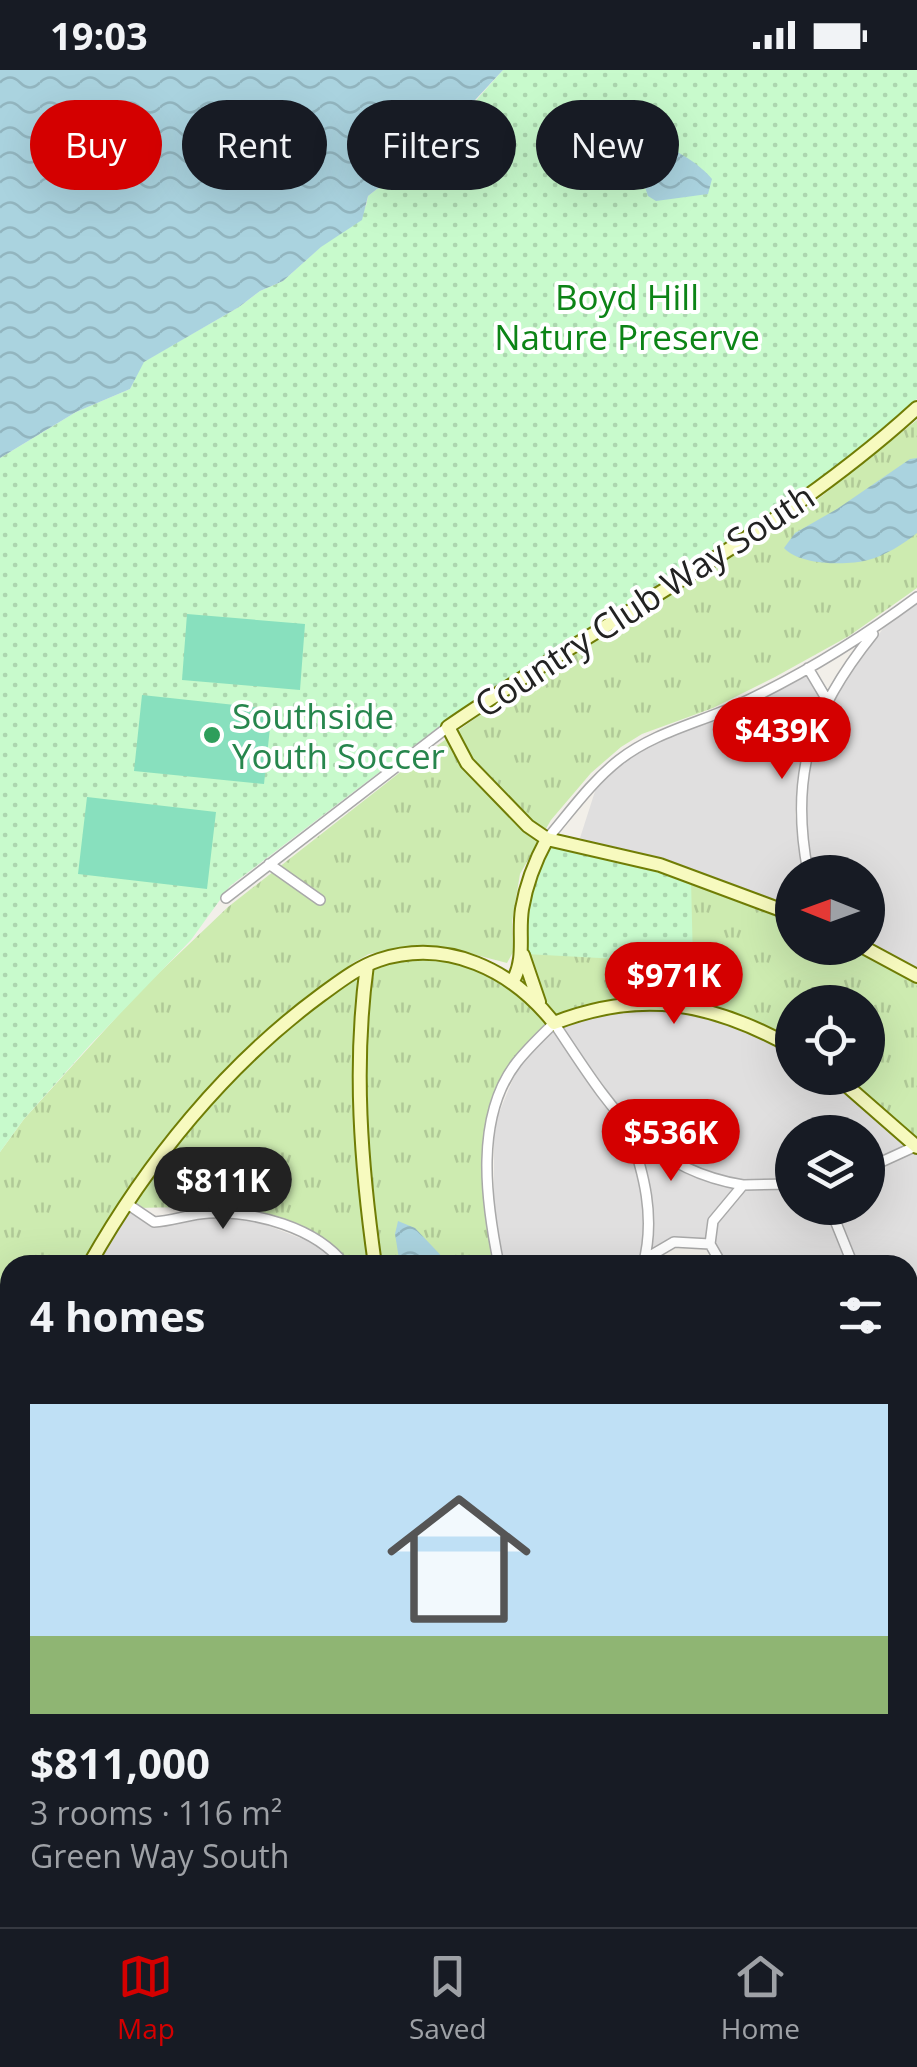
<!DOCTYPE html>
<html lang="en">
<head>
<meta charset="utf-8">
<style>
  body { margin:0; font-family:"Open Sans",sans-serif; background:#20242c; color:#f1f3f6; height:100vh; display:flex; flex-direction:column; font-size:38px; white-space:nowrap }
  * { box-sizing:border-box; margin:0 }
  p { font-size:32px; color:#9ea1a6 }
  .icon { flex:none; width:55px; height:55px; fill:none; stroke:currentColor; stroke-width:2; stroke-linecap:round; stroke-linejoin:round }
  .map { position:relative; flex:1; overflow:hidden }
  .sheet { position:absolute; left:0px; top:1185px; width:918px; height:672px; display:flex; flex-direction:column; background:#171b24; border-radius:30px 30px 0 0; box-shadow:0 10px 40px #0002 }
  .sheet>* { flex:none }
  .guide { position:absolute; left:30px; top:30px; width:858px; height:90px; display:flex; gap:20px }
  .needle { width:65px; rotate:271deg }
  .tools { position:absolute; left:775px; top:785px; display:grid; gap:20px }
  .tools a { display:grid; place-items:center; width:110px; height:110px; border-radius:50%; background:#171b24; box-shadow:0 10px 40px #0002; font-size:50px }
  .price { position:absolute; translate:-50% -85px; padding:0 22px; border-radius:35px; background:#d40000; color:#fff; font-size:32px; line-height:65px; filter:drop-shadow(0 2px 5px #0008) }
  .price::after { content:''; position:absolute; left:50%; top:60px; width:30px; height:22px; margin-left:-15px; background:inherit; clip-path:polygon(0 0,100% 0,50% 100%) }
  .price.active { background:#222; color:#fff }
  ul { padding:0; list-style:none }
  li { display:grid; align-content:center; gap:20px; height:530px; padding:0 30px }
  li span { display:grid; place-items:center; height:310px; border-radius:0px; color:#555 }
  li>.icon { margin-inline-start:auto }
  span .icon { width:180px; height:180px; fill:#fffc; stroke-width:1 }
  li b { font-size:42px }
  h2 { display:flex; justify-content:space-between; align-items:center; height:120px; padding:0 30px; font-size:42px }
  .tag { padding:0 35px; border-radius:45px; background:#171b24; box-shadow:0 10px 40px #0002; font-size:35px; line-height:90px }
  .tag.active { background:#d40000; color:#fff }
  .status { display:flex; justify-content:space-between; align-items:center; height:70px; padding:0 50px; background:#171b24; direction:ltr }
  .status svg { height:28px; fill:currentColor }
  .tabs { display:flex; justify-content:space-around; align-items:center; height:140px; border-top:2px solid #363941; background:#171b24; font-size:28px; color:#9ea1a6 }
  .tabs a { display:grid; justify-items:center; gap:5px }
  .tabs .active { color:#d40000 }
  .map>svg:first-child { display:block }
  .residential { fill:#e0dfdf }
  .grass { fill:url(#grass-tufts) }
  .park { fill:url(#park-dots) }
  .pitch { fill:#88e0be }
  .water { fill:url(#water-waves) }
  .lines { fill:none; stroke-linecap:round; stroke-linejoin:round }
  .street-casing { stroke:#a9a9a9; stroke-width:12 }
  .secondary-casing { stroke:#707d05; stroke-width:16 }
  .street { stroke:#fff; stroke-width:9 }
  .secondary { stroke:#f7fabf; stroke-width:12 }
  .leisure-dot { fill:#2e9e5b; stroke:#fff; stroke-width:4 }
  .labels { text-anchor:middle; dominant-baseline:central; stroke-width:8; stroke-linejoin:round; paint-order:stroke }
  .park-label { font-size:35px; fill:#0c8416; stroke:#fff }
  .street-label { font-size:35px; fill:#222; stroke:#fff }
  .leisure-label { font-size:35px; fill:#27864d; stroke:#fff; text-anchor:start }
</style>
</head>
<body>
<div class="status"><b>19:03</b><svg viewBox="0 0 49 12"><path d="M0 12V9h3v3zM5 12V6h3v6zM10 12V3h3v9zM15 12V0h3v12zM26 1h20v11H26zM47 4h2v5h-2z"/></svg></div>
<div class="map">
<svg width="917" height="1857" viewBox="0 0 917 1857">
  <defs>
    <pattern id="grass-tufts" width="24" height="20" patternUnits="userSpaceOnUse" patternTransform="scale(2.5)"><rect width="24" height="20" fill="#cdebb0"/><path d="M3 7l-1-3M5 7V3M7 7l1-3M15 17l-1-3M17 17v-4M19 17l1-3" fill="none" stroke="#b0c997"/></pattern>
    <pattern id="park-dots" width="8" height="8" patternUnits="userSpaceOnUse" patternTransform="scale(2.5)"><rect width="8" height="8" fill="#c8facc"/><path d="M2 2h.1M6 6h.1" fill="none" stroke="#acd6af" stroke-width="1.8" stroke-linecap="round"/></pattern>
    <pattern id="water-waves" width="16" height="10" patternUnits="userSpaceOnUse" patternTransform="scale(2.5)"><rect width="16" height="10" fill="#aad3df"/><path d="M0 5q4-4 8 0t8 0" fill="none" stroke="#92b5bf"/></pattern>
  </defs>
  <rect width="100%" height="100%" fill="#f2efe9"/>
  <!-- residential -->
  <path class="residential" d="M 917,532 L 917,902 L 868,874 L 868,802 L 812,802 L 806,771 L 805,715 L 819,655 L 832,630 L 884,557 Z
    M 806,603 L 822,630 L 811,653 L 797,714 L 795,745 L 804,802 L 792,802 L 792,840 L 580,768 L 597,715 L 624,691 L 646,677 Z
    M 661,938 L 732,952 L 792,981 L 792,1008 L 832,1008 L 909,1075 L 868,1093 L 868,1062 L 792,1062 L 792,1110 L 744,1111 L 694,1099 L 672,1088 L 631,1054 L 560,954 L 591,943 Z
    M 554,959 L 623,1058 L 636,1092 L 643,1123 L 644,1162 L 638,1195 L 503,1195 L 494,1134 L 494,1055 L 518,997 Z
    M 637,1070 L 667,1094 L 691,1106 L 735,1118 L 709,1149 L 707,1170 L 674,1168 L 650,1181 L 652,1123 Z
    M 915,1081 L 917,1083 L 917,1311 L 908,1294 L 908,1195 L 858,1195 L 834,1138 L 868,1138 L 868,1102 Z
    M 792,1118 L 792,1138 L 825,1138 L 849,1195 L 727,1195 L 715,1173 L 717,1153 L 745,1119 Z
    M 130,1142 L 152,1155 L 204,1147 L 248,1148 L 313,1173 L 340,1195 L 94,1195 Z
    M 10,1321 L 10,1511 L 0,1521 L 0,1334 Z
    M 10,1522 L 10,1724 L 0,1732 L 0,1533 Z
    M 917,1675 L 917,1844 L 908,1842 L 908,1682 Z
    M 137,1848 L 293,1848 L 286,1857 L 129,1857 Z"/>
  <!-- grass -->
  <path class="grass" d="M 917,350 L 917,518 L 849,566 L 775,607 L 713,638 L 642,664 L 621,677 L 591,703 L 551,750 L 520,804 L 512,852 L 513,882 L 507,893 L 461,881 L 409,877 L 369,884 L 353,893 L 289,940 L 188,1041 L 132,1113 L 82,1195 L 10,1195 L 10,1303 L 0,1315 L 0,1082 L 24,1049 L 142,919 L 228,837 L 403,700 L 491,637 L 803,441 Z
    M 691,810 L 792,849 L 792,878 L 857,878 L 917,911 L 917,1073 L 844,1008 L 868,1008 L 868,932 L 792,932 L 792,973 C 742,956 677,925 624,929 C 600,931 579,939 556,948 L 516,908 L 525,884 Z
    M 424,888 C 490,898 501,907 549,952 L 515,988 L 487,1056 L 495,1195 L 379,1195 L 364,1063 L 367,899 L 383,892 Z
    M 358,904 C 351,1002 359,1091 370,1188 L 348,1192 C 293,1134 211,1136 138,1138 L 132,1133 L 209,1033 L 297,948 Z
    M 516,1848 L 537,1848 L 535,1852 L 559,1848 L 732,1848 L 691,1857 L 512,1857 Z"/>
  <!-- park -->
  <path class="park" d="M 503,0 L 917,0 L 917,329 L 820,410 L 771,445 L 470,633 L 230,816 L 191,870 L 90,975 L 24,1049 L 0,1082 L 0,388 L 76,342 L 130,319 L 143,292 L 239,237 L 260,221 L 283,211 L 366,136 L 368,126 L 377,119 L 408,107 Z
    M 549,774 L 658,798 L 691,810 L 693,893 L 525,884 C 524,841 533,813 549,774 Z"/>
  <!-- pitch -->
  <path class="pitch" d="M 187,544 L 305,554 L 300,620 L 182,610 Z
    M 142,625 L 272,639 L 264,714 L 134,701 Z
    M 87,727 L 216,742 L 207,819 L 78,804 Z"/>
  <!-- water -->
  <path class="water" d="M 0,0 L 503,0 L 435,73 L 431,98 L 377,119 L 368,126 L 362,150 L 321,177 L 283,211 L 260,221 L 239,237 L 144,292 L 130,319 L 76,342 L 0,388 Z
    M 660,75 C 675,78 702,96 712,109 L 708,124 L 656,131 L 648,126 L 645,117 L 650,100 L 647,82 Z
    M 917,388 L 917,463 C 904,474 884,486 868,490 C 846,496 799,495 784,478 L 795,463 L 837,439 L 910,389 Z
    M 398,1151 L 415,1158 L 450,1195 L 400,1195 L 395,1164 Z"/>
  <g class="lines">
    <!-- street casing -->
    <g class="street-casing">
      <path id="street" d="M 808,598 L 827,630
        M 547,769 C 570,742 591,712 619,690 C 652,664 694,654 731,638 C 797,608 859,570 917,527
        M 269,794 L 320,830
        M 808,802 C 789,704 811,641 873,564
        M 226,828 L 448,657
        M 628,1058 C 644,1103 656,1148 643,1195
        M 868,1098 L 916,1076
        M 126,1133 L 154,1152 C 172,1151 190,1144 209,1143 C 254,1141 316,1157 345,1195
        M 830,1138 L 853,1195
        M 710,1174 L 713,1151 L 743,1115 L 792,1114
        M 710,1174 L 722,1195
        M 645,1189 L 674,1172 L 710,1174
        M 352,1195 L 374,1191
        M 499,1195 C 486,1132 474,1047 517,992 C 528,978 542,965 554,953 C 606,1030 643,1099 743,1115
        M 908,1303 L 917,1320
        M 0,1527 L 10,1516
        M 0,1737 L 10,1729
        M 0,1817 L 10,1825
        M 908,1846 L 917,1848
        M 40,1848 L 51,1857
        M 123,1857 L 132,1848
        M 404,1857 L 410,1848"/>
    </g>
    <!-- secondary casing -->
    <g class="secondary-casing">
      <path id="secondary" d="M 792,844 L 660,795 L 547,769 L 528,756 L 467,693 L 448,657 C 603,550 777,466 917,338
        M 865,878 L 917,906
        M 523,885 L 539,932
        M 367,895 C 353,996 361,1095 375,1195
        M 513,911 C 526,887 518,865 522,839 C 526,815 535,791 547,769
        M 838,1008 L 917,1077
        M 89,1195 C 147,1092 226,995 321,925 C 339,912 358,897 379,890 C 447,868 512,900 554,953 C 642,919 711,932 792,977
        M 0,1327 L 10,1315
        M 908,1430 L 917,1428
        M 908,1677 L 917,1670
        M 810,1848 L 812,1857
        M 291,1857 L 297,1848"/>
    </g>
    <!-- street -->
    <use href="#street" class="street"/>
    <!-- secondary -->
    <use href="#secondary" class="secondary"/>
  </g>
  <!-- markers -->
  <circle class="leisure-dot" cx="212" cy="665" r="10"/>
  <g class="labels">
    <!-- park labels -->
    <g class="park-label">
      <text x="627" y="226">Boyd Hill<tspan x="627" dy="40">Nature Preserve</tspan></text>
    </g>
    <!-- street labels -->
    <g class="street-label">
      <text transform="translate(644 530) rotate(-33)">Country Club Way South</text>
    </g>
    <!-- leisure labels -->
    <g class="leisure-label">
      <text x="232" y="645">Southside<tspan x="232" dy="40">Youth Soccer</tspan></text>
    </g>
  </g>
</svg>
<div class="tools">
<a><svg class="needle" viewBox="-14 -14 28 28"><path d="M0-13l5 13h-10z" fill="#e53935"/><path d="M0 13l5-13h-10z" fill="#9ea1a6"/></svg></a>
<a><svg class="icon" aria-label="locate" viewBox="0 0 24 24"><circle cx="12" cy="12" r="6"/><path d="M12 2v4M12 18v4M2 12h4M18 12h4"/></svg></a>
<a><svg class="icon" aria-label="layers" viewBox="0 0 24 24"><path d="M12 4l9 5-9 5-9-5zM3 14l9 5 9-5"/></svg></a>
</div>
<b class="price" style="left:782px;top:712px">$439K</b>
<b class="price" style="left:674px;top:957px">$971K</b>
<b class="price" style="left:671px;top:1114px">$536K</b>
<b class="price active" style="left:223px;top:1162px">$811K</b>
<div class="guide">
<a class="tag active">Buy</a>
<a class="tag">Rent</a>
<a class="tag">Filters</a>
<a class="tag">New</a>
</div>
<section class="sheet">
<h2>4 homes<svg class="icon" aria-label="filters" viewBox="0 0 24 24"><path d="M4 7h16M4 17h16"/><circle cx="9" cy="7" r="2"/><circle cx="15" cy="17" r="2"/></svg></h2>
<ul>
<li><span style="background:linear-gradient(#bfe0f5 75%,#8fb573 0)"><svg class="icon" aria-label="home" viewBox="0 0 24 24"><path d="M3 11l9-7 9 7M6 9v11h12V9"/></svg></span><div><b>$811,000</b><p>3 rooms · 116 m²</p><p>Green Way South</p></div></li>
</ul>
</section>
</div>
<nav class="tabs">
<a class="active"><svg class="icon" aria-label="map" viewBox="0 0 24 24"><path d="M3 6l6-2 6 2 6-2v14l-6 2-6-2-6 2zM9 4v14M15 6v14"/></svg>Map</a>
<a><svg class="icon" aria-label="saved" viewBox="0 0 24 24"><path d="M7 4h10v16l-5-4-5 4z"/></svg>Saved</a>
<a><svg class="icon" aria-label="home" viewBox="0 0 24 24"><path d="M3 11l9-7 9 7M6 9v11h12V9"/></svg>Home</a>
</nav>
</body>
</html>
